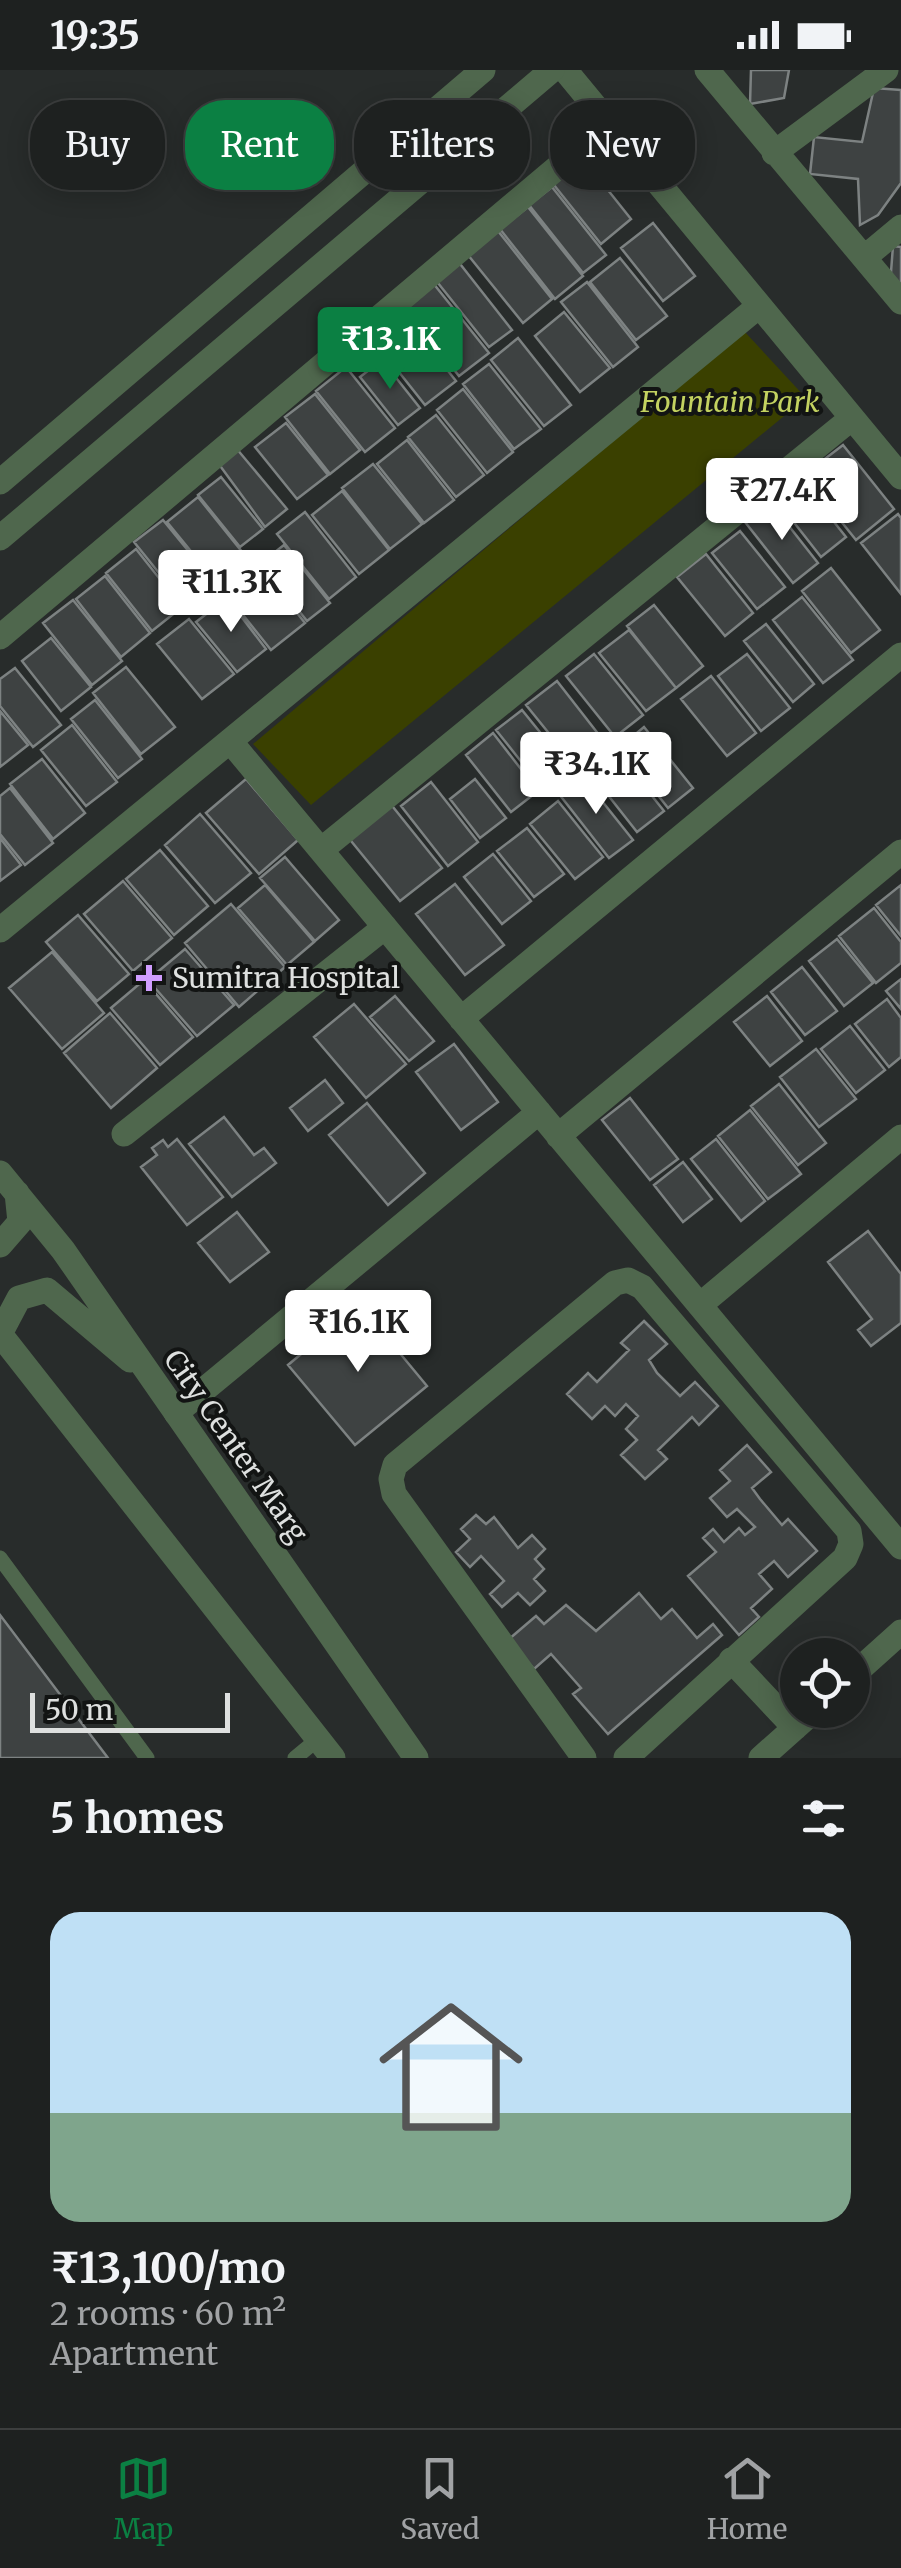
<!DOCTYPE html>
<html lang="en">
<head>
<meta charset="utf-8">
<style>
  body { margin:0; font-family:Merriweather,serif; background:#2b2e2d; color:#f1f3f6; height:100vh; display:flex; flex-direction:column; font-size:38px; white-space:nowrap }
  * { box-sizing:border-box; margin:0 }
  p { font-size:32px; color:#a1a3a5 }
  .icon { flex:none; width:55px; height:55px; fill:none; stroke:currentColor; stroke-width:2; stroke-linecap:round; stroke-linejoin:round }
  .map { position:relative; height:1688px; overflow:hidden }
  .drawer { display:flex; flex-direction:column; background:#1e2120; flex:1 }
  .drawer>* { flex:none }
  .hud { position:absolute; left:30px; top:30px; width:842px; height:90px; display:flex; gap:20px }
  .fabs { position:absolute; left:780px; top:1568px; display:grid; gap:20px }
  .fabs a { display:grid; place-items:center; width:90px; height:90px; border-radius:50%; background:#1e2120; box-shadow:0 5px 25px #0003,0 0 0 2px #3c3e3e; font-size:50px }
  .scale { position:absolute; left:30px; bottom:25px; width:200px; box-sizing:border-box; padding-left:10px; border:5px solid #dee0df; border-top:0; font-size:28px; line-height:35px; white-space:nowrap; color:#dee0df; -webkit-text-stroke:8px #121413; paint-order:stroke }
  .price { position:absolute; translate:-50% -85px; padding:0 22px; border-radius:10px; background:#fff; color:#222; font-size:32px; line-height:65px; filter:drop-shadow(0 2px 5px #0008) }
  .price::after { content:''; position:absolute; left:50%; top:60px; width:30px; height:22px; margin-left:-15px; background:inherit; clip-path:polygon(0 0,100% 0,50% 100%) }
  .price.active { background:#0b8043; color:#fff }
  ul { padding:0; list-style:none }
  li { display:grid; align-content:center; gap:20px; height:530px; padding:0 50px }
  li span { display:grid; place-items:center; height:310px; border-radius:30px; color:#555 }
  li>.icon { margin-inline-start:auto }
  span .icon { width:180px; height:180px; fill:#fffc; stroke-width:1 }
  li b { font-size:42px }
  h2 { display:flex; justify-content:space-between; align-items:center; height:120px; padding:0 50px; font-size:42px }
  .chip { padding:0 35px; border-radius:40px; background:#1e2120; box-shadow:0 5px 25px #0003,0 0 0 2px #3c3e3e; font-size:35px; line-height:90px }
  .chip.active { background:#0b8043; color:#fff }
  .status { display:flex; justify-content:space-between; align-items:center; height:70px; padding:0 50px; background:#1e2120; direction:ltr }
  .status svg { height:28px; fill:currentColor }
  .menu { display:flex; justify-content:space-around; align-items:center; height:140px; border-top:2px solid #3c3e3e; background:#1e2120; font-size:28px; color:#a1a3a5 }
  .menu a { display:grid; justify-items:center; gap:5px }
  .menu .active { color:#0b8043 }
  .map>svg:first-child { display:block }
  .green { fill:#3a4000 }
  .building { fill:#3e4242; stroke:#7d8282; stroke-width:2.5 }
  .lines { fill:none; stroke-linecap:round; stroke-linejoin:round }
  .service { stroke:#4f674d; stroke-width:15 }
  .minor { stroke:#4f674d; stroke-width:25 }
  .tertiary { stroke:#4f674d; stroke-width:25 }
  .poi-dot { fill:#d09dff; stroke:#121413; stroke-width:4 }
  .labels { text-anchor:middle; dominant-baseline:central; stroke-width:8; stroke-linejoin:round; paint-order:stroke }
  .park-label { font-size:28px; font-style:italic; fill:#c3d260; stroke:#121413 }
  .poi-label { font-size:28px; fill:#dee0df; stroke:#121413; text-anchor:start }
  .street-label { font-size:28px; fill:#dee0df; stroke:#121413 }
</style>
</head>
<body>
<div class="status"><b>19:35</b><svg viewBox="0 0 49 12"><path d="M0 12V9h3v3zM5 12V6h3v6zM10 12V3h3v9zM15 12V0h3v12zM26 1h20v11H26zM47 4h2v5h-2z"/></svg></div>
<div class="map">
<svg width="901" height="1688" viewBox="0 0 901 1688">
  <rect width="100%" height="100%" fill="#282c2b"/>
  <!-- green -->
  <path class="green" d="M 744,261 L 806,328 L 311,735 L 253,674 Z"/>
  <!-- building -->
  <path class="building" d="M 751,0 L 789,0 L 784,28 L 750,34 Z
    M 874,18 L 901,20 L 901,113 L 878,145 L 860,155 L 858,109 L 810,104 L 814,67 L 862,72 Z
    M 580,85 L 631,149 L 601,174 L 550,110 Z
    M 552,117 L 606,185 L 583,203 L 529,135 Z
    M 528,137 L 583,206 L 555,229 L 500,159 Z
    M 653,153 L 695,206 L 663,231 L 621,178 Z
    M 498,161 L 552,229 L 523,253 L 468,185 Z
    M 893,176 L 901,177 L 901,216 L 890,215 Z
    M 620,188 L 667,246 L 636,270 L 590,212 Z
    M 457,190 L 512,260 L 489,277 L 434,208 Z
    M 587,212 L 638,277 L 613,297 L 561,232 Z
    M 433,213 L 489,283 L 459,306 L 403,236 Z
    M 564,242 L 610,298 L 580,322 L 535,266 Z
    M 403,244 L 456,311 L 425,335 L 372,268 Z
    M 518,268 L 571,335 L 544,356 L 491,290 Z
    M 382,290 L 420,338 L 398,355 L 360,307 Z
    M 489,294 L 541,359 L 514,379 L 463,314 Z
    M 346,297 L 395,358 L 365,382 L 316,321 Z
    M 463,319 L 513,382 L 487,403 L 437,340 Z
    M 315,324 L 360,380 L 330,404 L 285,347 Z
    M 436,345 L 484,405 L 456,427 L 408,367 Z
    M 286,353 L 328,405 L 297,429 L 255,377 Z
    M 407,370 L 454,430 L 424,453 L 377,394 Z
    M 843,375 L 894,439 L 856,470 L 804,405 Z
    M 236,378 L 287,439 L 265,457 L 218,393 Z
    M 373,394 L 422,454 L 390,479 L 342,418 Z
    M 221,407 L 263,459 L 240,477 L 198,425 Z
    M 803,413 L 846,467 L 821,487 L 778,432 Z
    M 342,421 L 389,480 L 359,504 L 312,445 Z
    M 198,427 L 243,483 L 212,507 L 167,452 Z
    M 770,432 L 818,493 L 793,513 L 745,452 Z
    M 305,442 L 356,507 L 329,529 L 277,464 Z
    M 898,444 L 901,448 L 901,524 L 861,473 Z
    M 163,450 L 213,511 L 184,534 L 134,472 Z
    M 740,461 L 785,517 L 757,539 L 712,483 Z
    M 284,475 L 330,533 L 307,551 L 261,493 Z
    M 136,479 L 182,537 L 152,561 L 106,503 Z
    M 706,484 L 753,543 L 725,566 L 677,507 Z
    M 258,494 L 305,553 L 271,580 L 224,521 Z
    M 831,498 L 880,560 L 851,583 L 802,521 Z
    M 105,506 L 150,563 L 121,587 L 76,529 Z
    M 802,527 L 853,590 L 823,613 L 773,550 Z
    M 227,528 L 266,579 L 237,602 L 196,552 Z
    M 73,530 L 122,591 L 92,615 L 43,553 Z
    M 654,535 L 703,596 L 676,618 L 627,556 Z
    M 189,549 L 234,604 L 202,629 L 157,574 Z
    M 766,554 L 814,614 L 793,632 L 744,571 Z
    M 629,560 L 676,618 L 646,641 L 599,583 Z
    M 51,568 L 91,617 L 61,641 L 22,591 Z
    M 594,584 L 643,645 L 615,667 L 566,606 Z
    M 747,584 L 790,638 L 761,661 L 718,606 Z
    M 126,597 L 175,657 L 141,684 L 93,623 Z
    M 15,598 L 61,655 L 33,677 L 0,636 L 0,609 Z
    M 711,606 L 756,663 L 727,686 L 681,629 Z
    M 557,611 L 603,670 L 573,693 L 526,635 Z
    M 95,630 L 142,689 L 118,708 L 71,649 Z
    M 522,640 L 565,693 L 539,714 L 496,660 Z
    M 0,641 L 28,675 L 0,697 Z
    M 72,655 L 117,712 L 86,736 L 41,680 Z
    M 644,657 L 693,718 L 668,738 L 620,677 Z
    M 493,663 L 538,721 L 511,742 L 466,685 Z
    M 616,681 L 664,741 L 637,762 L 589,701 Z
    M 42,689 L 85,743 L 53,769 L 10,714 Z
    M 582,706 L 633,770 L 609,788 L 559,724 Z
    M 246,709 L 298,770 L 259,804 L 206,743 Z
    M 475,709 L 506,748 L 480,768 L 450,729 Z
    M 431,712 L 478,772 L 448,796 L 401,736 Z
    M 10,718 L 53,773 L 25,795 L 0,764 L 0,726 Z
    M 558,731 L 603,787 L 575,809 L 530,754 Z
    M 389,732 L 442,798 L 400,831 L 347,766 Z
    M 200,744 L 251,803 L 215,833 L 165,775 Z
    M 527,758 L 564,804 L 534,827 L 497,781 Z
    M 0,768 L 21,795 L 0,811 Z
    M 160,780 L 208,836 L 174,865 L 126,809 Z
    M 493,784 L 531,831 L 502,854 L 464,807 Z
    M 285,787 L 339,850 L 315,871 L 260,808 Z
    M 123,811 L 172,868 L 133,901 L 84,844 Z
    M 455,814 L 504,875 L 465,905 L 416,844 Z
    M 265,815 L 314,872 L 287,895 L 238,838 Z
    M 901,815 L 901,866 L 876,835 Z
    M 231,834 L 285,897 L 239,937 L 185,873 Z
    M 874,838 L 901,872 L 901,893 L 876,913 L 839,866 Z
    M 78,845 L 129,904 L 97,931 L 46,872 Z
    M 837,869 L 873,913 L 844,936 L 809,891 Z
    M 185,879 L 234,935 L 197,966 L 148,910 Z
    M 52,882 L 104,943 L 62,979 L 9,918 Z
    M 802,897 L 837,941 L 805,965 L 771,922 Z
    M 901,909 L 901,939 L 886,921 Z
    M 144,910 L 193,967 L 160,995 L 111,938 Z
    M 395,926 L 434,971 L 409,991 L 370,947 Z
    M 767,926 L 802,971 L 770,996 L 734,952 Z
    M 887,929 L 901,948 L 901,987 L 889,997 L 855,954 Z
    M 354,934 L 406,994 L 366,1028 L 314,967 Z
    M 110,943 L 157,998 L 111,1038 L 64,983 Z
    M 850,956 L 885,1000 L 856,1023 L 821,979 Z
    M 454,974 L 498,1032 L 461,1060 L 416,1002 Z
    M 816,979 L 856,1029 L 819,1057 L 780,1007 Z
    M 325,1010 L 343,1033 L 308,1061 L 290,1038 Z
    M 779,1014 L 826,1073 L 798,1095 L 751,1036 Z
    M 630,1028 L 678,1089 L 650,1110 L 602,1050 Z
    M 367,1033 L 425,1103 L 388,1135 L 329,1065 Z
    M 750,1040 L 801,1104 L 768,1129 L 718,1066 Z
    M 224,1047 L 254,1085 L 264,1078 L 276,1093 L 232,1127 L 189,1074 Z
    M 177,1069 L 223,1127 L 187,1155 L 141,1097 L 157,1085 L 152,1078 L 163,1070 L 168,1077 Z
    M 716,1069 L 765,1131 L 741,1151 L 691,1089 Z
    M 683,1092 L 712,1129 L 683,1152 L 654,1115 Z
    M 237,1142 L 269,1182 L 230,1212 L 198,1173 Z
    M 868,1161 L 901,1204 L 901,1253 L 871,1276 L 858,1260 L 872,1249 L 828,1192 Z
    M 360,1235 L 427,1316 L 355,1375 L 288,1295 Z
    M 644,1251 L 667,1274 L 649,1290 L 657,1303 L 680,1326 L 695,1312 L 718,1336 L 699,1355 L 692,1347 L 658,1380 L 667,1389 L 645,1409 L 621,1385 L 637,1370 L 626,1359 L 638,1346 L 626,1334 L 615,1346 L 605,1336 L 592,1349 L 567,1324 L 588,1303 L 597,1312 L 629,1280 L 621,1273 Z
    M 747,1375 L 771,1402 L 752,1418 L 760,1429 L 782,1455 L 788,1449 L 817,1481 L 788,1507 L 774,1491 L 759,1504 L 772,1519 L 751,1538 L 759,1547 L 739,1565 L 688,1506 L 716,1482 L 703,1468 L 713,1459 L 724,1472 L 739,1458 L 745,1465 L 755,1457 L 737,1439 L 727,1447 L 710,1428 L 730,1411 L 720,1400 Z
    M 476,1445 L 486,1454 L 494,1447 L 518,1478 L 532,1465 L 545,1479 L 535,1489 L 544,1499 L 534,1509 L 545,1521 L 530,1535 L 518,1523 L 502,1537 L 490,1524 L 504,1511 L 481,1486 L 470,1497 L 456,1482 L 470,1469 L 461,1459 Z
    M 639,1523 L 661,1549 L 672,1539 L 697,1568 L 713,1554 L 722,1565 L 608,1664 L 573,1624 L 581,1618 L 551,1584 L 534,1599 L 508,1570 L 536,1546 L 544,1554 L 566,1535 L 596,1561 Z
    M 0,1545 L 108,1688 L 0,1688 Z"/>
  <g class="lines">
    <!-- service -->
    <path class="service" d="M 0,1488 L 147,1688
      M 295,1688 L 318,1669"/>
    <!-- minor -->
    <path class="minor" d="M 565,0 L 901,407
      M 707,0 L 901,232
      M 774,83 L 886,0
      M 865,187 L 901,157
      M 0,567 L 609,54
      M 230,671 L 901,1477
      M 321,780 L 852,348
      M 0,860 L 759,236
      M 461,949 L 901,585
      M 124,1064 L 385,857
      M 558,1066 L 901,782
      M 700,1235 L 901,1067
      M 176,1343 L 539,1042
      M 731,1590 L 795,1658
      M 852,1606 L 901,1562
      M 584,1688 L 394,1424 L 391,1409 L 395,1395 L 615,1213 L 628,1210 L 642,1217 L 849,1461 L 851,1474 L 845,1488 L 626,1688
      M 761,1688 L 815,1640"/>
    <!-- tertiary -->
    <path class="tertiary" d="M 0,412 L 483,0
      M 0,468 L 552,0
      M 0,1103 L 63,1180 L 416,1688
      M 0,1175 L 20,1152 L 17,1123
      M 0,1264 L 333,1688
      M 0,1264 L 19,1228 L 47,1220 L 130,1290"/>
  </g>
  <!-- markers -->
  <path class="poi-dot" d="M144 893h10v10h10v10h-10v10h-10v-10h-10v-10h10z"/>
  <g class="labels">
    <!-- park labels -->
    <g class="park-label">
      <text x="730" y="332">Fountain Park</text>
    </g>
    <!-- poi labels -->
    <g class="poi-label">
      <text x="172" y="908">Sumitra Hospital</text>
    </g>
    <!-- street labels -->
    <g class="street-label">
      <text transform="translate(236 1376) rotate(55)">City Center Marg</text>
    </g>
  </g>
</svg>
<div class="fabs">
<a><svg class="icon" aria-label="locate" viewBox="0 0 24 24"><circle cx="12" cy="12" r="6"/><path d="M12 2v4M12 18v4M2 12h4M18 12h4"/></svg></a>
</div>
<div class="scale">50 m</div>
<b class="price active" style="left:390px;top:322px">₹13.1K</b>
<b class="price" style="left:782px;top:473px">₹27.4K</b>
<b class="price" style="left:231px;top:565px">₹11.3K</b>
<b class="price" style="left:596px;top:747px">₹34.1K</b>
<b class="price" style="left:358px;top:1305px">₹16.1K</b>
<div class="hud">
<a class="chip">Buy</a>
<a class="chip active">Rent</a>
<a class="chip">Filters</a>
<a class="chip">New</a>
</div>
</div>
<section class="drawer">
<h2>5 homes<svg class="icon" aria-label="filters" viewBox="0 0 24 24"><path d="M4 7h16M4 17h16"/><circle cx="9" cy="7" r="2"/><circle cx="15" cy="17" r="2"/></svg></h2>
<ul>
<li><span style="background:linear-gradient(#bfe0f5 65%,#7fa58c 0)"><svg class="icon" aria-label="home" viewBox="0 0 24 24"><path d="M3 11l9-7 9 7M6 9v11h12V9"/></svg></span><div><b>₹13,100/mo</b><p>2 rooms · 60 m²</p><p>Apartment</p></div></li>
</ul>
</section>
<nav class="menu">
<a class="active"><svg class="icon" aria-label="map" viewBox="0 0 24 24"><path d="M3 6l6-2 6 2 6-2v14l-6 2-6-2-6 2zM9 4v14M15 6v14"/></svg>Map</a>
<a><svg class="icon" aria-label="saved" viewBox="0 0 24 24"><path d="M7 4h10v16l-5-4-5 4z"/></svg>Saved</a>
<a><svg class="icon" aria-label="home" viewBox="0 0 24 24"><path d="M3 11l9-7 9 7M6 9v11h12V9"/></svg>Home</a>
</nav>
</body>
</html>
